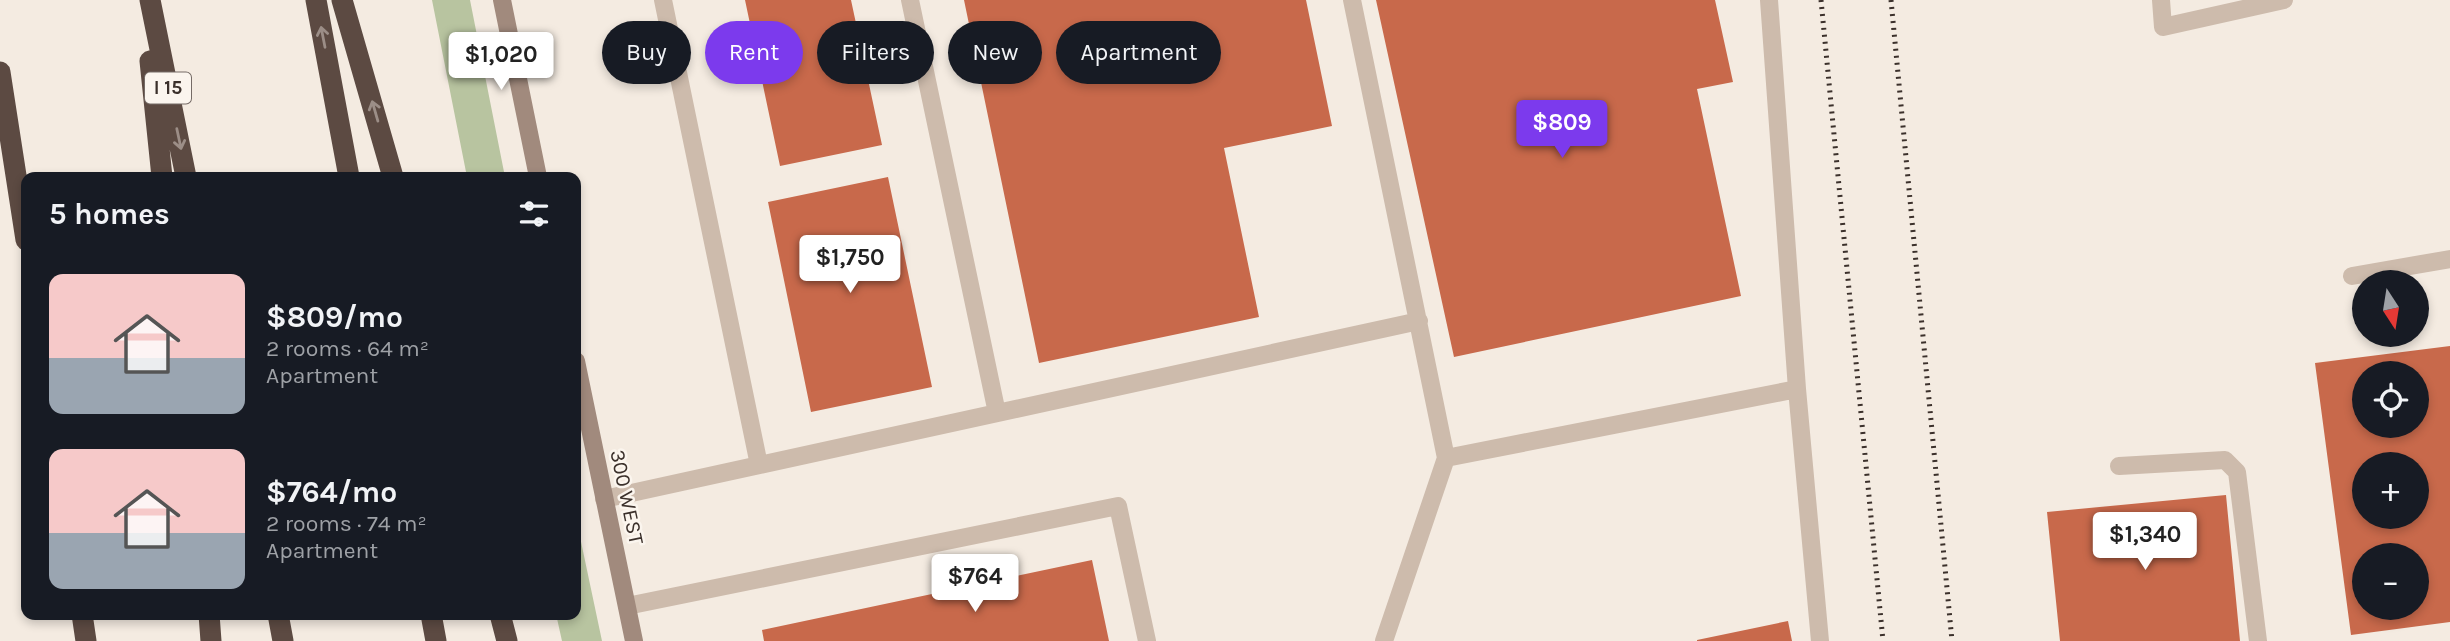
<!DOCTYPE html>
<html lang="en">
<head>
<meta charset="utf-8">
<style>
  body { margin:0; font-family:Karla,sans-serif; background:#242831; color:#f1f3f6; height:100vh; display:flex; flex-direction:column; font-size:26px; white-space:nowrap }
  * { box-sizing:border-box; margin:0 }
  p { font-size:23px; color:#9ea1a6 }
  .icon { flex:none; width:38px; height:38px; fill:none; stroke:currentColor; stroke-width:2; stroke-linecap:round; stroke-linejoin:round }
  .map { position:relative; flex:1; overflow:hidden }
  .details { position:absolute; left:21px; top:172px; width:560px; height:448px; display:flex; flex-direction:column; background:#171b24; border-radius:14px; box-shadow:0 4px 10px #0003 }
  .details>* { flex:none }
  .guide { position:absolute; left:602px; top:21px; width:665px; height:63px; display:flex; gap:14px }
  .needle { width:46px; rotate:168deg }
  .controls { position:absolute; left:2352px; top:270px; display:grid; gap:14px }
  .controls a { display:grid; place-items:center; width:77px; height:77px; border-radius:50%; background:#171b24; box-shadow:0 4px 10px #0003; font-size:35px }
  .price { position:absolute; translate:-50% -60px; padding:0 16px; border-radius:7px; background:#fff; color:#222; font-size:23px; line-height:46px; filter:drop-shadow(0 2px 4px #0008) }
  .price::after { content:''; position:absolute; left:50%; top:42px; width:21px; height:16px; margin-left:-10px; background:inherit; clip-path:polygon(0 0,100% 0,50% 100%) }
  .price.current { background:#7c3aed; color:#fff }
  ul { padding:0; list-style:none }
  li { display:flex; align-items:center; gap:21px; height:175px; padding:0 28px }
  li span { display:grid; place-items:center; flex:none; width:196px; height:140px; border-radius:14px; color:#555 }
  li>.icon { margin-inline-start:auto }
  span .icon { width:84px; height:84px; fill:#fffc; stroke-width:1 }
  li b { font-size:30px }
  h2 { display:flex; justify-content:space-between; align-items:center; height:84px; padding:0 28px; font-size:30px }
  .chip { padding:0 24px; border-radius:32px; background:#171b24; box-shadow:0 4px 10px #0003; font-size:24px; line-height:63px }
  .chip.current { background:#7c3aed; color:#fff }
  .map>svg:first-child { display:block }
  .green { fill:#b8c4a0 }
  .building { fill:#c8694b; fill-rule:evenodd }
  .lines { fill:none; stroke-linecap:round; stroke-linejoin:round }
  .lane { stroke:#cdbbac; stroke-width:18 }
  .street { stroke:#cdbbac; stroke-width:18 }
  .secondary { stroke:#a18a7d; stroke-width:18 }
  .highway { stroke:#5c4a42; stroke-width:21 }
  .rail { stroke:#3b302b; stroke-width:5; stroke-dasharray:2 5; stroke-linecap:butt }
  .oneway { stroke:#9c8e87 }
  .labels { text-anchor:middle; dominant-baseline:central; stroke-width:5; stroke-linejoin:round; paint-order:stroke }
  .shield { fill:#fbf5ee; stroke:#756b66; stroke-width:2 }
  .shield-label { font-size:19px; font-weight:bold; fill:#3b302b }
  .street-label { font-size:21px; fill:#3b302b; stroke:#fbf5ee }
</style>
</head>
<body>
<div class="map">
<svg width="2450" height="641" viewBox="0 0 2450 641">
  <rect width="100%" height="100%" fill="#f4ebe1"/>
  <!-- green -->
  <path class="green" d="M 432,0 L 470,0 L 505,177 L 467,177 Z
    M 576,516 L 576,518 L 602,641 L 562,641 L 556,614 L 576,614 Z"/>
  <!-- building -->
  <path class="building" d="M 745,0 L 851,0 L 882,145 L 780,166 Z
    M 964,0 L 1306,0 L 1332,126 L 1224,148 L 1259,317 L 1039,363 Z
    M 1376,0 L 1715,0 L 1733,82 L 1697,89 L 1741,296 L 1454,357 Z
    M 888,177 L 932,387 L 811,412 L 768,202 Z
    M 2450,346 L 2450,622 L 2351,635 L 2315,363 ZM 2364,373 L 2417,373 L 2417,425 L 2364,425 ZM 2364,464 L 2417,464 L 2417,516 L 2364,516 ZM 2364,555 L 2417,555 L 2417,607 L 2364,607 Z
    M 2226,495 L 2240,641 L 2060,641 L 2047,512 Z
    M 1092,560 L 1109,641 L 764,641 L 762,630 Z
    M 1788,621 L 1792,641 L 1697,641 L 1697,640 Z"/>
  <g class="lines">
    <!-- lane -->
    <path class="lane" d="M 663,0 L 759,465
      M 910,0 L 997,413
      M 1352,0 L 1446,458
      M 1769,0 L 1797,389 L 1820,641
      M 2352,276 L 2450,259
      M 2119,466 L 2225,460 L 2237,472 L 2258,641
      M 604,499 L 1419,321
      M 627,606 L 1118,506 L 1147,641
      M 1384,641 L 1446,458 L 1797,389"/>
    <!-- street -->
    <path class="street" d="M 2161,0 L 2163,27 L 2284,0"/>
    <!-- secondary -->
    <path class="secondary" d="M 502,0 L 538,177
      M 576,361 L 634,641"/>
    <!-- highway -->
    <path class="highway" d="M 150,0 L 186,177
      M 316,0 L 349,177
      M 342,0 L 393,177
      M 150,61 L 162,177
      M 0,72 L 26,240
      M 82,614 L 86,641
      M 209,614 L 211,641
      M 278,614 L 283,641
      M 431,614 L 436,641
      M 500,614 L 507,641"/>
    <!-- rail -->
    <path class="rail" d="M 1821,0 L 1883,641
      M 1891,0 L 1952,641"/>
  </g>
  <!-- one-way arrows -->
  <defs><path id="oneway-shaft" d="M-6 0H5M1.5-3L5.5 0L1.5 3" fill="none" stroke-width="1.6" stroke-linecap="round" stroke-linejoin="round" transform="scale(1.75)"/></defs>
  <g class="oneway">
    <use href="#oneway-shaft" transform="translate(323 37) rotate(-101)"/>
    <use href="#oneway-shaft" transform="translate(375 111) rotate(-106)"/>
    <use href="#oneway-shaft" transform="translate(179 139) rotate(78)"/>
  </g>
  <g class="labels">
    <!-- shield labels -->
    <rect class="shield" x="145" y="72.5" width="46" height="31" rx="5"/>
    <g class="shield-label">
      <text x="168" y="88">I 15</text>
    </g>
    <!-- street labels -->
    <g class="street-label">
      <text transform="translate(627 497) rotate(78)">300 WEST</text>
    </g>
  </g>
</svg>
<div class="controls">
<a><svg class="needle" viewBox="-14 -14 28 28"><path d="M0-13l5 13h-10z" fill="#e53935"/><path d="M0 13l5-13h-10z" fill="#9ea1a6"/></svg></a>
<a><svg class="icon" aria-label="locate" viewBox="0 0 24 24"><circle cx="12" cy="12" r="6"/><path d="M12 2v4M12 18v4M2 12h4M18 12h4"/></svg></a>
<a>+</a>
<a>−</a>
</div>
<b class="price" style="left:501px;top:92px">$1,020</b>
<b class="price current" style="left:1562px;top:160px">$809</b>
<b class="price" style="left:850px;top:295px">$1,750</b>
<b class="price" style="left:2145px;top:572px">$1,340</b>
<b class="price" style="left:975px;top:614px">$764</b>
<div class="guide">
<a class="chip">Buy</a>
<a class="chip current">Rent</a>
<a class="chip">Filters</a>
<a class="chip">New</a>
<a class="chip">Apartment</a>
</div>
<section class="details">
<h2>5 homes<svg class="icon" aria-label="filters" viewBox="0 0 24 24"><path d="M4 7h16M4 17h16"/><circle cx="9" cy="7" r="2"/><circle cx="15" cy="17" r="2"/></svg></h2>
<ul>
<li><span style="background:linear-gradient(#f6c9c9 60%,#9aa5b1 0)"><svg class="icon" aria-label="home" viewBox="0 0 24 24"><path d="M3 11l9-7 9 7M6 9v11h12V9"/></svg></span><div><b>$809/mo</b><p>2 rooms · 64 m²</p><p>Apartment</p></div></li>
<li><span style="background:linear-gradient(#f6c9c9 60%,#9aa5b1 0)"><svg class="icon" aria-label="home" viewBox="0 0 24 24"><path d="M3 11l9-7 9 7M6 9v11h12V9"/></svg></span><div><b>$764/mo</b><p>2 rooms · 74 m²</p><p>Apartment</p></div></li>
</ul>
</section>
</div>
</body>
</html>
